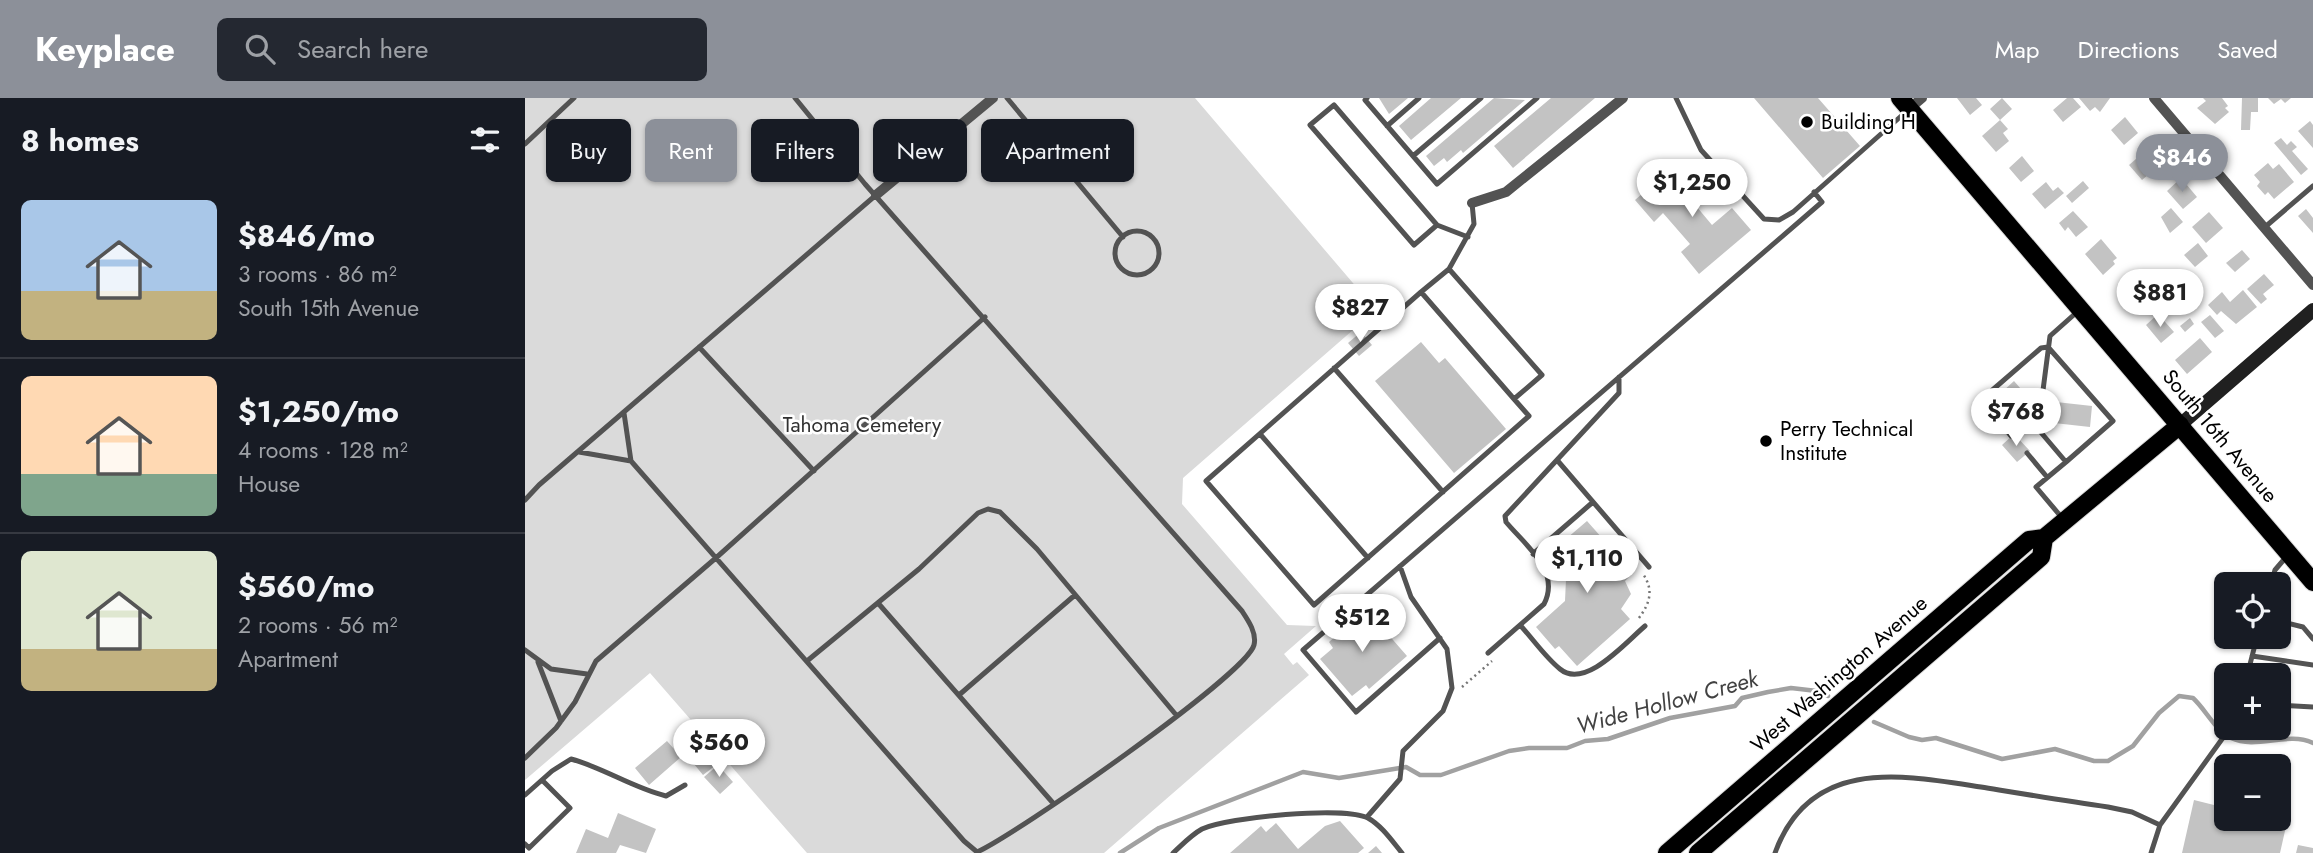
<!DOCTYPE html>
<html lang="en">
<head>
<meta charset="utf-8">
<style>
  body { margin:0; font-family:Jost,sans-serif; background:#242831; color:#f1f3f6; height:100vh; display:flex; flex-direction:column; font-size:26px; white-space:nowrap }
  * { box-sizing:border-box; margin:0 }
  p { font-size:23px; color:#9ea1a6 }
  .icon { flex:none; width:38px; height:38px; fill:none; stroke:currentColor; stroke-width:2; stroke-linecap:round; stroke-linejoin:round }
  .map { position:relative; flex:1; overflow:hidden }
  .sheet { display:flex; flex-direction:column; background:#171b24; width:525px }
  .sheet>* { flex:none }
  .top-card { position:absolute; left:21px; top:21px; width:665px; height:63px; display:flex; gap:14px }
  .fabs { position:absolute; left:1689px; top:474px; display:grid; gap:14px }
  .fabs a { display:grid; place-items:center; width:77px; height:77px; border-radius:10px; background:#171b24; box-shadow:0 2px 5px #0004; font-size:35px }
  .price { position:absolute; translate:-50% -60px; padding:0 16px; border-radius:24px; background:#fff; color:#222; font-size:23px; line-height:46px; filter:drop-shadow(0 2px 4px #0008) }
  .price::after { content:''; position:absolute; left:50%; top:42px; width:21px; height:16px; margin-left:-10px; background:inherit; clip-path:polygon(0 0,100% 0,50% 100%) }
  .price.active { background:#8c9099; color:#fff }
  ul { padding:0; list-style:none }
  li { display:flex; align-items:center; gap:21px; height:175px; padding:0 21px }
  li+li { border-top:2px solid #363941 }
  li span { display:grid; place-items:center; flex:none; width:196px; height:140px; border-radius:10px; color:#555 }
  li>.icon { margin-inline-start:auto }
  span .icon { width:84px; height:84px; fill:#fffc; stroke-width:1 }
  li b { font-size:30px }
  h2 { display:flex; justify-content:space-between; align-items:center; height:84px; padding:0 21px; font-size:30px }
  .tag { padding:0 24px; border-radius:10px; background:#171b24; box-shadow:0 2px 5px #0004; font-size:24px; line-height:63px }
  .tag.active { background:#8c9099; color:#fff }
  header { display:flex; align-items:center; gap:42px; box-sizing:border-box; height:98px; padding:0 35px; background:#8c9099; color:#fff }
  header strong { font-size:33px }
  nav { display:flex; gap:38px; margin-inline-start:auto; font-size:24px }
  .search { width:490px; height:63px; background:#242831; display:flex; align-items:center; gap:18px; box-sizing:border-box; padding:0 24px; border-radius:10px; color:#9ea1a6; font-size:26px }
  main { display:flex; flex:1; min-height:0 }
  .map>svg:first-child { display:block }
  .green { fill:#dadada }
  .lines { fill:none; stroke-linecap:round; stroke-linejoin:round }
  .stream { stroke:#a1a1a1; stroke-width:4.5 }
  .building { fill:#c3c3c3 }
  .primary-casing { stroke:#dbdbdb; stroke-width:20 }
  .path { stroke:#757575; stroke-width:2.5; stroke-dasharray:2 3.5; stroke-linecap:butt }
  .service { stroke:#535353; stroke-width:5 }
  .minor { stroke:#535353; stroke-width:10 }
  .secondary { stroke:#202020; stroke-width:14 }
  .primary { stroke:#000; stroke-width:18 }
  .poi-dot { fill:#000; stroke:#fff; stroke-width:2.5 }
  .labels { text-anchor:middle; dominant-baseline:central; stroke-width:5; stroke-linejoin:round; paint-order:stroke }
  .poi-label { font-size:21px; fill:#000; stroke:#fff; text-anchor:start }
  .park-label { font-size:21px; fill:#313131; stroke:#fff }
  .street-label { font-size:21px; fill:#000; stroke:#fff }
  .water-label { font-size:23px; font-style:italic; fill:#424242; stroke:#fff }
</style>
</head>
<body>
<header>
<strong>Keyplace</strong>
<div class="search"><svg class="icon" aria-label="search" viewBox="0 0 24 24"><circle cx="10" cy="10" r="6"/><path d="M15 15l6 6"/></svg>Search here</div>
<nav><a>Map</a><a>Directions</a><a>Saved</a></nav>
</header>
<main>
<section class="sheet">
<h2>8 homes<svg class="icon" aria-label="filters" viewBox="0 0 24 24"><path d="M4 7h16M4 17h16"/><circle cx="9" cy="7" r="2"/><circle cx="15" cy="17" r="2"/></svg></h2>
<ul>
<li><span style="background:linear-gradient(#a9c7e8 65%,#c2b280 0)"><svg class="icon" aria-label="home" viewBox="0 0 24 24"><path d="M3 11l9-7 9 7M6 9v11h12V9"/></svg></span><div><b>$846/mo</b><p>3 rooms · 86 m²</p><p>South 15th Avenue</p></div></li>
<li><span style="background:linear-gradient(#ffd9b3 70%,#7fa58c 0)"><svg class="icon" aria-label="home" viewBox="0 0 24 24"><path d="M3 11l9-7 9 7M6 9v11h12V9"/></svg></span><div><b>$1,250/mo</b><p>4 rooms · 128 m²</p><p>House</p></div></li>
<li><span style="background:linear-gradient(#dfe7d0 70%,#c2b280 0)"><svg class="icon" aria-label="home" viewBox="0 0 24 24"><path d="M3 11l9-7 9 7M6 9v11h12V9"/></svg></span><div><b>$560/mo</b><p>2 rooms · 56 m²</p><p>Apartment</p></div></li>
</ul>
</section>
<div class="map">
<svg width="1788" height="755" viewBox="0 0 1788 755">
  <rect width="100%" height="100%" fill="#fff"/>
  <!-- green -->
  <path class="green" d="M 0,0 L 670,0 L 851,212 L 658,380 L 657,406 L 762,527 L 791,528 L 759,556 L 768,567 L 772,564 L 784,577 L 579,755 L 282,755 L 125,575 L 0,682 Z"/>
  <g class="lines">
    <!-- stream -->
    <path class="stream" d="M 1349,624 L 1384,639 L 1397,642 L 1411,640 L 1477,661 L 1530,651 L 1569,663 L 1583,663 L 1608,648 L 1634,615 L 1654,598 L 1668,600 C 1681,612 1690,632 1706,640 C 1732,652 1762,633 1788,645
      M 595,755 L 634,730 L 778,674 L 814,680 L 881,669 L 895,677 L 916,677 L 984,653 L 1004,650 L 1042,650 L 1060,643 L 1083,641 L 1145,620 L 1210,608 L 1217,600 L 1243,594 L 1266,590 L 1292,593 L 1303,598"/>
  </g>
  <!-- building -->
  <path class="building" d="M 854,0 L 883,0 L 864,16 Z
    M 906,0 L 936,0 L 886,42 L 874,28 Z
    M 969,0 L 1000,2 L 938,55 L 936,52 L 922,64 L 919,60 L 909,68 L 901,58 Z
    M 1026,0 L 1070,0 L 988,70 L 969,48 Z
    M 1229,0 L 1293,0 L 1335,48 L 1298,80 Z
    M 1432,0 L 1451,0 L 1457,7 L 1445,17 Z
    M 1477,0 L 1487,11 L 1475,22 L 1465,11 Z
    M 1542,0 L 1548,0 L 1556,9 L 1538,24 L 1528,12 Z
    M 1554,0 L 1585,0 L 1575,14 L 1570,9 L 1565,13 Z
    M 1678,0 L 1697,0 L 1703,8 L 1700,10 L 1704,14 L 1690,26 L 1672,10 L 1681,3 Z
    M 1717,0 L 1733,0 L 1733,14 L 1726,14 L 1725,32 L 1716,32 Z
    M 1743,0 L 1766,0 L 1760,5 L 1756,1 L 1749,6 Z
    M 1600,19 L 1613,35 L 1599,47 L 1586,32 Z
    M 1475,22 L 1483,31 L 1478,35 L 1484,43 L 1471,54 L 1457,38 Z
    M 1785,23 L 1788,27 L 1788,50 L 1773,33 Z
    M 1756,40 L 1762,47 L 1766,43 L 1772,49 L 1767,53 L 1783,71 L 1776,77 L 1749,45 Z
    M 1626,48 L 1632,55 L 1636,52 L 1643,60 L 1617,82 L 1604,67 Z
    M 1497,58 L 1509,73 L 1496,84 L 1484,70 Z
    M 1743,65 L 1748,71 L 1754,66 L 1769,84 L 1749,101 L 1743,94 L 1740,97 L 1732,88 L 1735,84 L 1729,77 Z
    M 1151,66 L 1170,89 L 1161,96 L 1187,127 L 1207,110 L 1226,132 L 1174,176 L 1156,154 L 1165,146 L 1138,115 L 1129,124 L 1110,102 Z
    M 1656,80 L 1672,99 L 1658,111 L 1642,93 Z
    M 1558,83 L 1564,90 L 1547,105 L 1541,98 Z
    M 1521,84 L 1528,93 L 1533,89 L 1539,95 L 1520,111 L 1507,96 Z
    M 1646,110 L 1658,124 L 1645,135 L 1636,119 Z
    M 1781,111 L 1788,120 L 1788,135 L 1773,118 Z
    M 1548,113 L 1563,129 L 1551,139 L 1543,129 L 1540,133 L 1534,125 Z
    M 1684,114 L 1698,130 L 1681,145 L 1667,129 Z
    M 1576,141 L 1592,160 L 1588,163 L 1590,166 L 1578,177 L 1560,156 Z
    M 1673,145 L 1683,158 L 1670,169 L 1659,157 Z
    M 1717,152 L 1725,161 L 1710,174 L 1701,165 Z
    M 1739,176 L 1749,187 L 1738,196 L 1742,201 L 1736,206 L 1722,191 Z
    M 1612,180 L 1620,190 L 1627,184 L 1637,196 L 1626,205 L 1620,197 L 1606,209 L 1594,195 Z
    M 1718,192 L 1732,209 L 1711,226 L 1696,213 L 1692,217 L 1683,207 L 1697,194 L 1705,204 Z
    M 1633,216 L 1649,234 L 1636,245 L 1621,227 Z
    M 1685,217 L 1699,233 L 1690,240 L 1676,224 Z
    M 1665,220 L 1669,226 L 1660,234 L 1655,228 Z
    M 836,234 L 847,247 L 834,258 L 823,245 Z
    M 1675,240 L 1687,254 L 1662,276 L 1650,262 Z
    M 896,244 L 914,265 L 920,260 L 981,331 L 929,375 L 850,283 Z
    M 1489,283 L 1509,306 L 1508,313 L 1487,332 L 1464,306 Z
    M 1531,304 L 1567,308 L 1565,329 L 1529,325 Z
    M 1489,336 L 1505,353 L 1492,364 L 1477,347 Z
    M 1062,423 L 1108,475 L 1100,483 L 1106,496 L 1096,511 L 1105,521 L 1052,568 L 1034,548 L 1030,551 L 1011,529 L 1040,503 L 1041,481 L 1021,458 Z
    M 841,511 L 882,558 L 844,591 L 841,587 L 827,598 L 795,561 L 808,550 L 804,544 Z
    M 142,643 L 156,659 L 124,687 L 110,670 Z
    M 176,649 L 191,667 L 178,677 L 164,660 Z
    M 193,667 L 208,684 L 195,696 L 179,679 Z
    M 1669,702 L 1701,710 L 1701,721 L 1747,721 L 1762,724 L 1755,755 L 1657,755 Z
    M 93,715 L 131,731 L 121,755 L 95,747 L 91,755 L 51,755 L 61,731 L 83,740 Z
    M 815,723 L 839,750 L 833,755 L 705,755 L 736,728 L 741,734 L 751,725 L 773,751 L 800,728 Z
    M 1773,747 L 1788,750 L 1788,755 L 1771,755 Z
    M 851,748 L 857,755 L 843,755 Z"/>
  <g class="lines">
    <!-- primary casing -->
    <g class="primary-casing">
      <path id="primary" d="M 1375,0 L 1788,484
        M 1142,755 L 1504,442 L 1519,440 L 1655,327
        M 1173,755 L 1516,459 L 1519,440"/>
    </g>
    <!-- path -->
    <path class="path" d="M 1114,520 C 1125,505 1129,492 1118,476
      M 937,589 L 967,563"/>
    <!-- service -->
    <path class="service" d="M 482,0 L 598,139
      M 842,0 L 840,2 L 912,86 L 1012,0
      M 1151,0 L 1176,52 L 1239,121 L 1254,122 L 1268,114 L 1383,12
      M 862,28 L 894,0
      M 0,46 L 49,0
      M 888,58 L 956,0
      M 912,127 L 889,147 L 785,27 L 809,7 L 912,127 L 943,139
      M 1740,129 L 1788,88
      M590 155a22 22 0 1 1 44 0a22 22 0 1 1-44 0Z
      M 924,171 L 896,194 L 989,301 L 1017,277 L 924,171 L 949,126 L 947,105
      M 896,194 L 681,383 L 789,507 L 1004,318 L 989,301
      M 174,249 L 289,373
      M 809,270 L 918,394
      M 735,336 L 843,460
      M 1486,338 L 1457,301 L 1516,250 L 1523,249 L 1588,323 L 1541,364
      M 54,354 L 106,363 L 99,315
      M 1502,355 L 1522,379
      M 1032,362 L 1124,469
      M 106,363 L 439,743 L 452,754 C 489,738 721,577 729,547 C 732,535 723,522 717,513 L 340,86 L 270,0
      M 0,402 L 14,387 L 351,97
      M 1538,421 L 1511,389 L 1541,364 L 1513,331 L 1525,238 L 1552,214
      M 1008,456 L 1068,404
      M 1746,486 L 1750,472 L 1762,458
      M 353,505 L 528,705
      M 1754,523 L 1778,529 L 1788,541
      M 995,527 C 1008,541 1020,559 1035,571 C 1060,592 1101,544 1120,528
      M 915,540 L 831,614 L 778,552 L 1297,104 L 1289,94
      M 0,552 L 26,571 L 62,576
      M 963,555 L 1019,506 C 1036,473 1001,448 981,424 L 980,418 L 1094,295 L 1094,279
      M 1727,558 L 1788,567
      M 282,563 L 394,471 L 453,415 L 463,411 L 475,414 L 512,451 L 652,618
      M 13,564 L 36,623
      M 1722,578 L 1732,539
      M 434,597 L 550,497
      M 1754,607 L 1788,609
      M 0,660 L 31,630 L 50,604 L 71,563 L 192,459 L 460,219
      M 0,697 L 27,673 L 46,661 C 79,670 108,690 141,698 L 160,687
      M 842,719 L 875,681 L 878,653 L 918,613 L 927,590 L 922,551 L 886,499 L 875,468
      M 0,746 L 4,750 L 45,710 L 17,682
      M 648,755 C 657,747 666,737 677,731 C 703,719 819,708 843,720 C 857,728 867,743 877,755
      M 1250,755 C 1285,658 1378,677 1456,689 C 1499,696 1541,703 1583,709 L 1607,714 L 1635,727
      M 1626,755 L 1635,727 L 1705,630"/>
    <!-- minor -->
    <path class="minor" d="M 1629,0 L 1788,187
      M 1384,11 L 1397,0
      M 351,97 L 468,0
      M 947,105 L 981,94 L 1098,0"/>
    <!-- secondary -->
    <path class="secondary" d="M 1655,327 L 1788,212"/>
    <!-- primary -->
    <use href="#primary" class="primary"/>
  </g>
  <!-- markers -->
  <g class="poi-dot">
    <circle cx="1282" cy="24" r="7"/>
    <circle cx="1241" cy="343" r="7"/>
  </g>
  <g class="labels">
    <!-- poi labels -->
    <g class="poi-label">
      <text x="1296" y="24">Building H</text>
      <text x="1255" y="331">Perry Technical<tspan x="1255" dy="24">Institute</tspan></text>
    </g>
    <!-- park labels -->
    <g class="park-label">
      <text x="337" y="327">Tahoma Cemetery</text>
    </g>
    <!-- street labels -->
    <g class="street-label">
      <text transform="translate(1695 338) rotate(50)">South 16th Avenue</text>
      <text transform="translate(1314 576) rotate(-41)">West Washington Avenue</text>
    </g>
    <!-- water labels -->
    <g class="water-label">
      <text transform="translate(1142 604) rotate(-15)">Wide Hollow Creek</text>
    </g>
  </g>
</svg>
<div class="fabs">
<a><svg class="icon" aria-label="locate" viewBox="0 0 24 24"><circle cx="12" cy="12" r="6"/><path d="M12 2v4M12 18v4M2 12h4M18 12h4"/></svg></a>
<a>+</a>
<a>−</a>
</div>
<b class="price active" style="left:1657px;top:96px">$846</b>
<b class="price" style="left:1167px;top:121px">$1,250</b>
<b class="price" style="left:1635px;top:231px">$881</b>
<b class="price" style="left:835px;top:246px">$827</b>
<b class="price" style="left:1491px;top:350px">$768</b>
<b class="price" style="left:1062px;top:497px">$1,110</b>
<b class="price" style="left:837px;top:556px">$512</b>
<b class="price" style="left:194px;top:681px">$560</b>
<div class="top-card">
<a class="tag">Buy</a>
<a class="tag active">Rent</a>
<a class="tag">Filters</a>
<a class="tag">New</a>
<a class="tag">Apartment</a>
</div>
</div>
</main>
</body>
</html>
